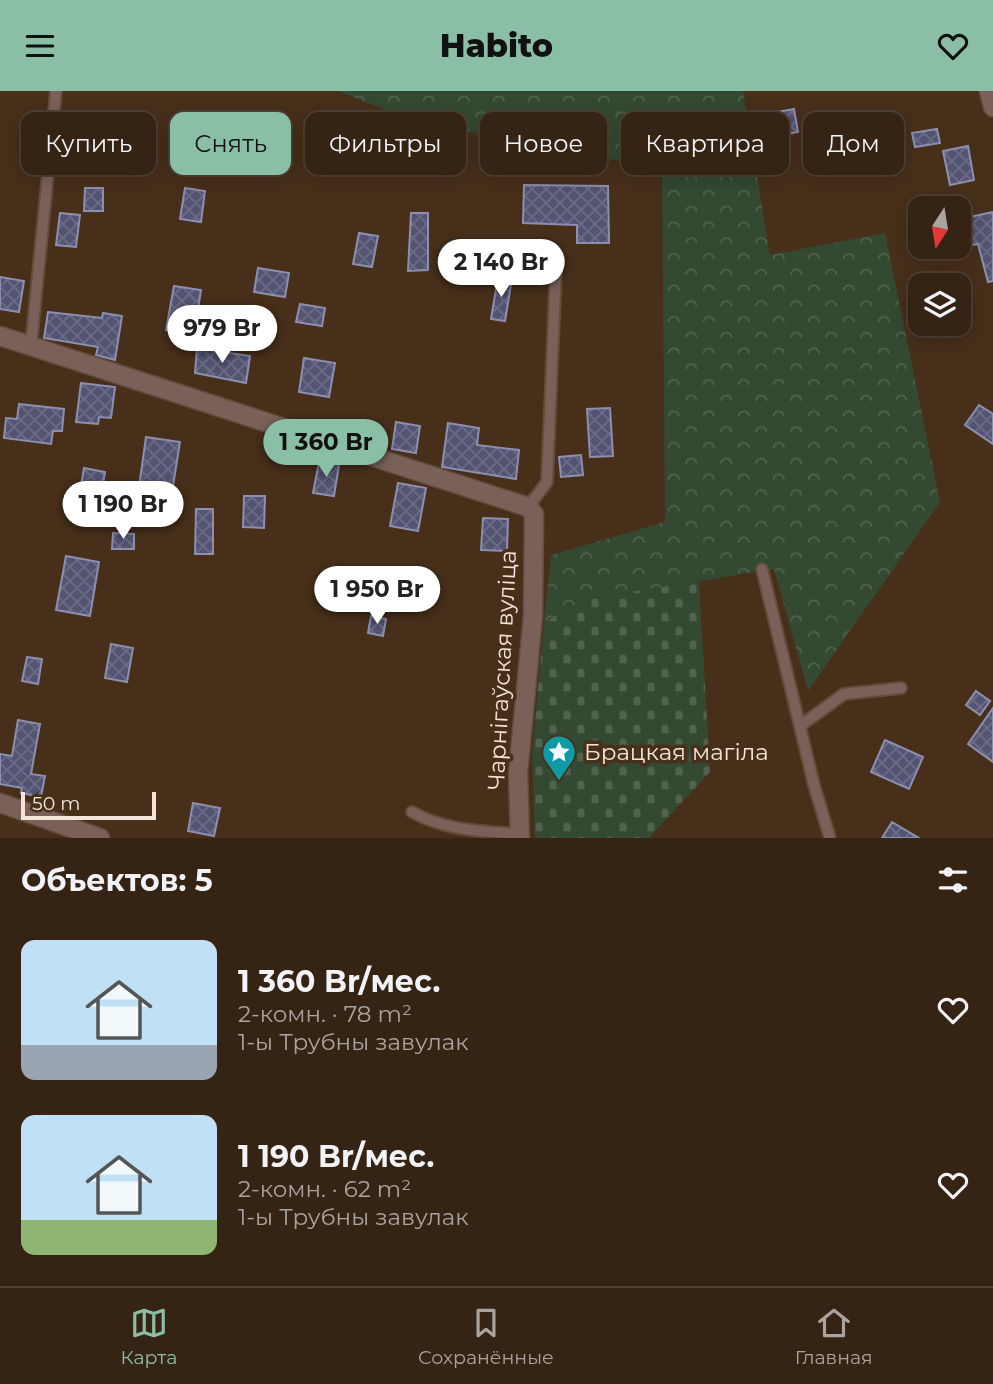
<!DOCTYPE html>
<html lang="ru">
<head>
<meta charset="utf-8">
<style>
  body { margin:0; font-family:Montserrat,sans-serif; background:#3d2b1d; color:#f1f3f6; height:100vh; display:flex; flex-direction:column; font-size:26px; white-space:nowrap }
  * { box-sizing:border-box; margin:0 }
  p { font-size:23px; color:#aaa4a0 }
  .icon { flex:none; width:38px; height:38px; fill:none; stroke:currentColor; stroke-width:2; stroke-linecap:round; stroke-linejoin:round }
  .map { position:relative; height:747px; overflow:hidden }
  .panel { display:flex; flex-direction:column; background:#352314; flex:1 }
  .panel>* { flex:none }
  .hud { position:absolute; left:21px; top:21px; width:952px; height:63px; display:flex; gap:14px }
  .needle { width:46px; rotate:192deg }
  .buttons { position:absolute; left:908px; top:105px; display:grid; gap:14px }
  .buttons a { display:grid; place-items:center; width:63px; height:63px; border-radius:14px; background:#352314; box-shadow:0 4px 18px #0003,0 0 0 2px #4f4034; font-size:35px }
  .scale { position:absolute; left:21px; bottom:18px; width:135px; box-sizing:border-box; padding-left:7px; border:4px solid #f5e5d9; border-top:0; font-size:19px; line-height:24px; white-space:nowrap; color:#f5e5d9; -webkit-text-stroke:5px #472f1a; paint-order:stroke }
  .price { position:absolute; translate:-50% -60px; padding:0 16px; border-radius:24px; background:#fff; color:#222; font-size:23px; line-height:46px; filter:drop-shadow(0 2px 4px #0008) }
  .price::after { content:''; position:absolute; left:50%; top:42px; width:21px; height:16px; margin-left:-10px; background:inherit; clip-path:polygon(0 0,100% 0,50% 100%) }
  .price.active { background:#8abfa5; color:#111 }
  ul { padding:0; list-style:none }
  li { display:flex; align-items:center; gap:21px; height:175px; padding:0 21px }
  li span { display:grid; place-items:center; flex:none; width:196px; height:140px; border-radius:14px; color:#555 }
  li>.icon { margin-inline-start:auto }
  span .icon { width:84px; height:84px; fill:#fffc; stroke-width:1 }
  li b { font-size:30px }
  h2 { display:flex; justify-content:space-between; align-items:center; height:84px; padding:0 21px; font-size:30px }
  .tag { padding:0 24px; border-radius:14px; background:#352314; box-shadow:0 4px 18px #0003,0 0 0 2px #4f4034; font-size:24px; line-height:63px }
  .tag.active { background:#8abfa5; color:#111 }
  header { display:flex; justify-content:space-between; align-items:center; height:91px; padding:0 21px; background:#8abfa5; color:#111; font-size:32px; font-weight:800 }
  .tab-bar { display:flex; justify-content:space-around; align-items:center; height:98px; border-top:2px solid #4f4034; background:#352314; font-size:19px; color:#aaa4a0 }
  .tab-bar a { display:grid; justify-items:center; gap:4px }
  .tab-bar .active { color:#8abfa5 }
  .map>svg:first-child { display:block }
  .forest { fill:url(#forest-crowns) }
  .cemetery { fill:url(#cemetery-stones) }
  .building { fill:url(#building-cross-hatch); stroke:#8d8fb0; stroke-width:2 }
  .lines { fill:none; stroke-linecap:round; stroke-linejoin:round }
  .service-casing { stroke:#634c39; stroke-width:14 }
  .minor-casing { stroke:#634c39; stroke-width:21 }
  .service { stroke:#79615a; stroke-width:10 }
  .minor { stroke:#79615a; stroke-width:18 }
  .labels { text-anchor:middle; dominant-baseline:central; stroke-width:7; stroke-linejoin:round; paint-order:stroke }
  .street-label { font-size:23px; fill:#f5e5d9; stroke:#472f1a }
  .poi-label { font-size:23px; fill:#f5e5d9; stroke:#472f1a; text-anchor:start }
</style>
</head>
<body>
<header><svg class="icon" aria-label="menu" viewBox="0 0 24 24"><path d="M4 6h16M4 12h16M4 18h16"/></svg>Habito<svg class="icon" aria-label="heart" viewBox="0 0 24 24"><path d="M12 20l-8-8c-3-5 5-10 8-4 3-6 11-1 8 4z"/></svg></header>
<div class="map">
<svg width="993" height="747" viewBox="0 0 993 747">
  <defs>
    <pattern id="forest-crowns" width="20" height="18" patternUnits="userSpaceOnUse" patternTransform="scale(1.75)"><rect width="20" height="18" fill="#334932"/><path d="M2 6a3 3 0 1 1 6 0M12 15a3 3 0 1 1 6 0" fill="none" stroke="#51634f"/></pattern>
    <pattern id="cemetery-stones" width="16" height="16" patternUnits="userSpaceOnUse" patternTransform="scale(1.75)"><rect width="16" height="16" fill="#334932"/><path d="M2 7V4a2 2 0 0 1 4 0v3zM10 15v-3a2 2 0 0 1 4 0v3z" fill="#51634f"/></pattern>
    <pattern id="building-cross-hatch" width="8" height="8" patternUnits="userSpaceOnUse" patternTransform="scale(1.75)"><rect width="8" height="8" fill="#535472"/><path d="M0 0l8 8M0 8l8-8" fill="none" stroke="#6c6c86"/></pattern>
  </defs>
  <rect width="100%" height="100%" fill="#472f1a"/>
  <!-- forest -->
  <path class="forest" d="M 338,0 L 743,0 L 770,164 L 885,142 L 940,411 L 808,600 L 774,478 L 592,507 L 544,531 L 551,464 L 665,431 L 662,78 L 414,30 Z"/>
  <!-- cemetery -->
  <path class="cemetery" d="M 699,490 L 710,681 L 649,747 L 535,747 L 532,664 L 544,531 L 592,507 Z"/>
  <!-- building -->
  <path class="building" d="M 794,18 L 798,41 L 760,48 L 755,25 Z
    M 937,38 L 940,52 L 915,56 L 912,42 Z
    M 120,40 L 154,45 L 149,79 L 115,73 Z
    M 968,55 L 974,89 L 950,94 L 943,60 Z
    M 524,94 L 608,95 L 609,152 L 577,152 L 577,134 L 523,132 Z
    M 85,97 L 103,97 L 103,120 L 84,120 Z
    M 185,97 L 205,100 L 201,131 L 180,128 Z
    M 993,121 L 993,190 L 988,191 L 978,153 L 966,155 L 960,128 Z
    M 60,122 L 80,124 L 76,156 L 56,154 Z
    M 411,122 L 428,122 L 428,179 L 408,180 Z
    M 359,142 L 378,145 L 372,176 L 353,173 Z
    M 258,177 L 289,182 L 285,206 L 254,201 Z
    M 0,186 L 24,190 L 19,221 L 0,218 Z
    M 498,186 L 512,188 L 505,230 L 491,228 Z
    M 174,195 L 201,199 L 194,243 L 166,239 Z
    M 300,213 L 325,217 L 322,235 L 296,231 Z
    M 48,221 L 102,227 L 103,222 L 122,225 L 115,269 L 96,264 L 98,256 L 44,247 Z
    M 197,257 L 250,265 L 246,292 L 195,282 Z
    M 304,267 L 335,272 L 329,306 L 299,301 Z
    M 81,292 L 115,296 L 111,327 L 99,326 L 98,333 L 76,331 Z
    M 19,313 L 64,318 L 62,340 L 53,340 L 51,353 L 4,347 L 6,327 L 17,328 Z
    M 979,314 L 993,323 L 993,353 L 965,334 Z
    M 610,317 L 613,365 L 590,366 L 587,318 Z
    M 396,331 L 420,335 L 416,362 L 392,358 Z
    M 448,332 L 479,337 L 477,354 L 519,359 L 516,388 L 442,376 Z
    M 146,346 L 180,351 L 172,401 L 139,396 Z
    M 581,364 L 583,384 L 561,386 L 559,366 Z
    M 319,371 L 339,374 L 334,405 L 313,402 Z
    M 84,377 L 105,381 L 102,399 L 81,395 Z
    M 398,392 L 426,397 L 418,440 L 390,435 Z
    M 244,405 L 265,405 L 264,437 L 243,436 Z
    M 196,418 L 213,418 L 213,463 L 195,463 Z
    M 483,427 L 508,428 L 507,460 L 481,459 Z
    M 113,442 L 134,443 L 134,458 L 112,458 Z
    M 66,465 L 99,471 L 90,525 L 56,519 Z
    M 371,525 L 386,528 L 383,545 L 368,542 Z
    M 111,553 L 133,557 L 127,591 L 105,587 Z
    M 27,566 L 42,568 L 38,593 L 22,590 Z
    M 976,600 L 990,610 L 980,624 L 966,614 Z
    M 993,617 L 993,671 L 968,653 Z
    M 18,629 L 40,633 L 31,683 L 45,685 L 41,706 L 21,702 L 22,697 L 0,693 L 0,663 L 12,665 Z
    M 885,649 L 923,666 L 909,698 L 871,681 Z
    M 193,712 L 220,717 L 214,745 L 188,740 Z
    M 892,731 L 919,747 L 882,747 Z"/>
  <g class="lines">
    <!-- service casing -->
    <g class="service-casing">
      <path id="service" d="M 31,255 L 56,0
        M 528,416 L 547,391 L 556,177
        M 762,478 L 814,694 L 830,747
        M 800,635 L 844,603 L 901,597
        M 412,721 C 446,740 482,740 520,743"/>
    </g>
    <!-- minor casing -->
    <g class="minor-casing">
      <path id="minor" d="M 989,0 L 993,16
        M 0,245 L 528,416 L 534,423 L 533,525 L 518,682 L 520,747
        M 0,712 L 100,747"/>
    </g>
    <!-- service -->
    <use href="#service" class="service"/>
    <!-- minor -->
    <use href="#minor" class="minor"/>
  </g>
  <!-- icons -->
  <defs>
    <g id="sight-pin" transform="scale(1.75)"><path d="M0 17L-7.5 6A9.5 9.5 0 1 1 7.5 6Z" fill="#0f9aa8" stroke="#472f1a"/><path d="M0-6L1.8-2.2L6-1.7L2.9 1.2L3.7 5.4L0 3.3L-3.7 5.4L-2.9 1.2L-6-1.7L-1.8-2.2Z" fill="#fff"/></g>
  </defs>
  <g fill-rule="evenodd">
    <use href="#sight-pin" x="559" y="661"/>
  </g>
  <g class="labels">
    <!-- street labels -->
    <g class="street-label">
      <text transform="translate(502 579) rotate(-87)">Чарнігаўская вуліца</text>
    </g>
    <!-- poi labels -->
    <g class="poi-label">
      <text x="584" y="661">Брацкая магіла</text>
    </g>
  </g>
</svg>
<div class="buttons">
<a><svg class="needle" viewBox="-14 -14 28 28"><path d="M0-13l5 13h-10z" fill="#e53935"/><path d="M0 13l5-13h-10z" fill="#aaa4a0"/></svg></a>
<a><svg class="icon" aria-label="layers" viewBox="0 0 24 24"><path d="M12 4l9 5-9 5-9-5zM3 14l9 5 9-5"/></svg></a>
</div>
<div class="scale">50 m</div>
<b class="price" style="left:501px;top:208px">2 140 Br</b>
<b class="price" style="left:222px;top:274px">979 Br</b>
<b class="price active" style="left:326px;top:388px">1 360 Br</b>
<b class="price" style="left:123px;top:450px">1 190 Br</b>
<b class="price" style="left:377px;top:535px">1 950 Br</b>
<div class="hud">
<a class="tag">Купить</a>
<a class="tag active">Снять</a>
<a class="tag">Фильтры</a>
<a class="tag">Новое</a>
<a class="tag">Квартира</a>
<a class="tag">Дом</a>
</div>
</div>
<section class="panel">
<h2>Объектов: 5<svg class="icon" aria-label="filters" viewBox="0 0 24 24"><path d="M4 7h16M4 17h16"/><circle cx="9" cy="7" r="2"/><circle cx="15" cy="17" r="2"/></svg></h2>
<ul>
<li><span style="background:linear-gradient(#bfe0f5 75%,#9aa5b1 0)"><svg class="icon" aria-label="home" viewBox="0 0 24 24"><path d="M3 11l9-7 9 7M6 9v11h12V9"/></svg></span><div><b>1 360 Br/мес.</b><p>2-комн. · 78 m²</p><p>1-ы Трубны завулак</p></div><svg class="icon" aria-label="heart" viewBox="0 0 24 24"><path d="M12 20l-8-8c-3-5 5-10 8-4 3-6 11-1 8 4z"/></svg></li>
<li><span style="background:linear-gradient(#bfe0f5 75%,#8fb573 0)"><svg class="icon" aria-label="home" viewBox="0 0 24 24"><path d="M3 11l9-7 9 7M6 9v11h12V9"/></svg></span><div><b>1 190 Br/мес.</b><p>2-комн. · 62 m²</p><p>1-ы Трубны завулак</p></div><svg class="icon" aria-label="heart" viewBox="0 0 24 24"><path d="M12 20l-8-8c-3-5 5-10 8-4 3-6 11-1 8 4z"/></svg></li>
</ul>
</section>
<nav class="tab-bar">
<a class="active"><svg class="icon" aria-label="map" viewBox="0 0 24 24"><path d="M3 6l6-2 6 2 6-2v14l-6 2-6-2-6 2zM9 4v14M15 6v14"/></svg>Карта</a>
<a><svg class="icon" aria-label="saved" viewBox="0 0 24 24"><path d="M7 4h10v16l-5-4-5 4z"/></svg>Сохранённые</a>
<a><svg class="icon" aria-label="home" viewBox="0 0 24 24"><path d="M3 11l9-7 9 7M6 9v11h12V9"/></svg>Главная</a>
</nav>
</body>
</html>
